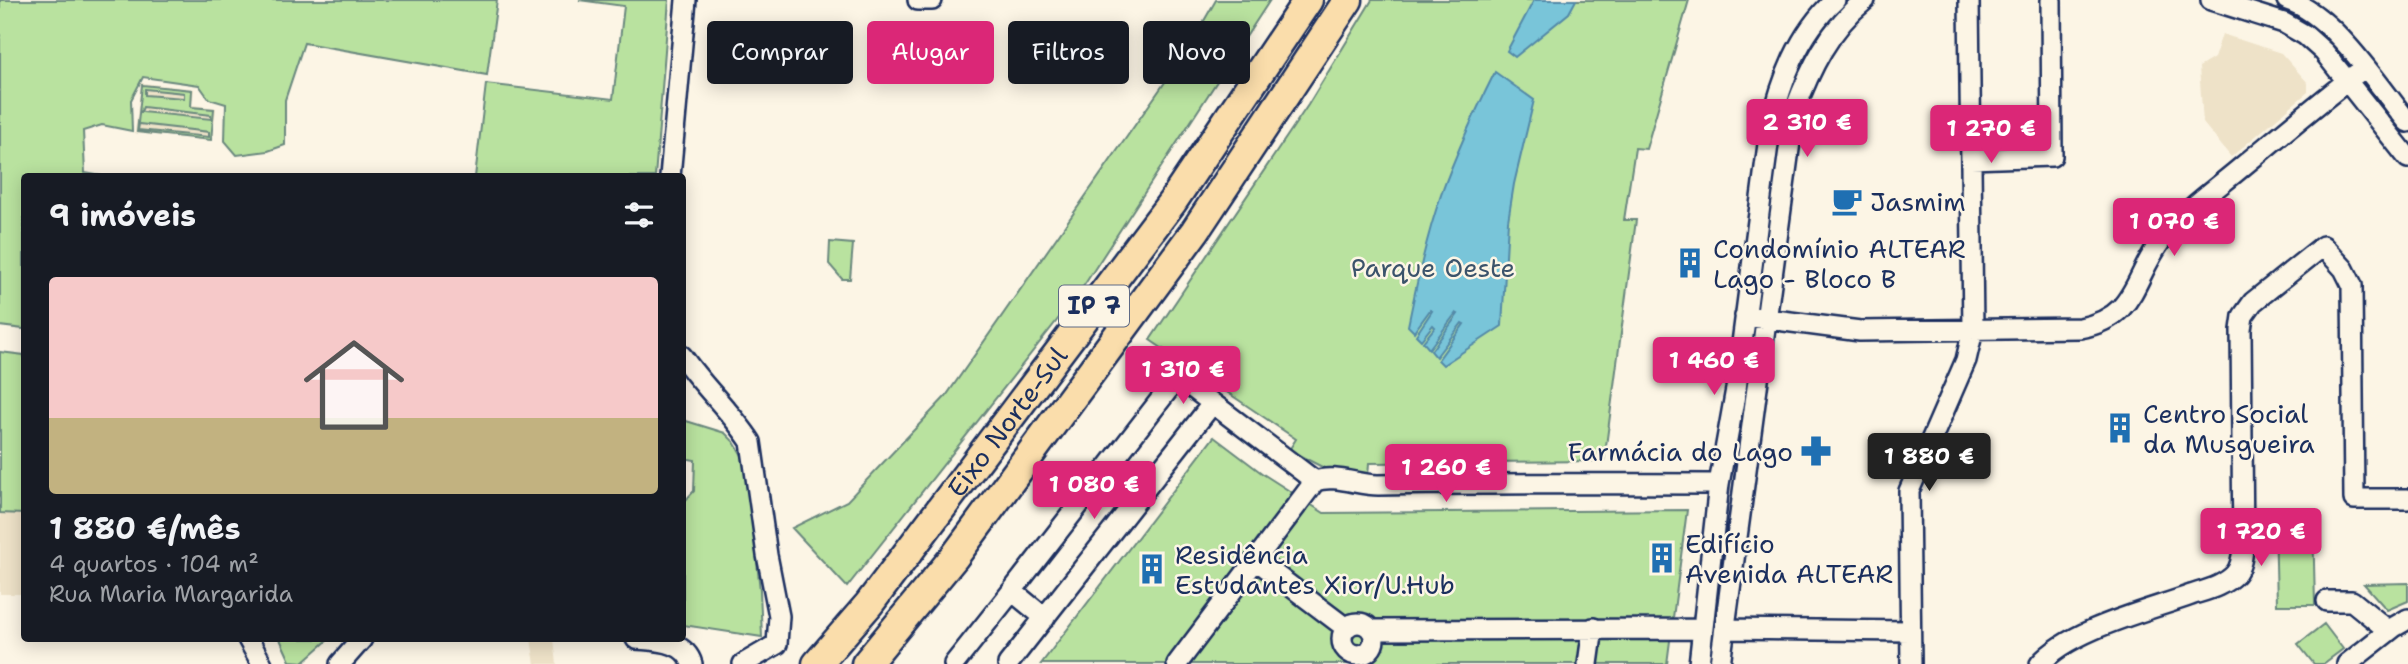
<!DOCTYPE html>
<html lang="pt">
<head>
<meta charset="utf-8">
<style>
  body { margin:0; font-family:"Shantell Sans",sans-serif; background:#242831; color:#f1f3f6; height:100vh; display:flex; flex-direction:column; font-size:26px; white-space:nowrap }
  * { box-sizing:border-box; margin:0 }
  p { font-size:23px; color:#9ea1a6 }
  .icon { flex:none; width:38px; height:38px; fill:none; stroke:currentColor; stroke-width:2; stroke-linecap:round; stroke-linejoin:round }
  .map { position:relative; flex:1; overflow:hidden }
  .details { position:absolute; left:21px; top:173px; width:665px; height:469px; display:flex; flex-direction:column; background:#171b24; border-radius:7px; box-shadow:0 4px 18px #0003 }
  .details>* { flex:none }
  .guide { position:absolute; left:707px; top:21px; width:665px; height:63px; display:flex; gap:14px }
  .price { position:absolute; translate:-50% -60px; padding:0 16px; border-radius:7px; background:#db2777; color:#fff; font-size:23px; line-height:46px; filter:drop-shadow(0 2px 4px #0008) }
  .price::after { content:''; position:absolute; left:50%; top:42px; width:21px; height:16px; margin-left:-10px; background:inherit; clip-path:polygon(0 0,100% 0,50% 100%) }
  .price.active { background:#222; color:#fff }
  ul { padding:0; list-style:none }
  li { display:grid; align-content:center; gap:14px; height:371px; padding:0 28px }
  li+li { border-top:2px solid #363941 }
  li span { display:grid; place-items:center; height:217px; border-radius:7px; color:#555 }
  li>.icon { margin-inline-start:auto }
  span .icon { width:126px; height:126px; fill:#fffc; stroke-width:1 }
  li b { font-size:30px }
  h2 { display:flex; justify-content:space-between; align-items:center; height:84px; padding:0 28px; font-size:30px }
  .chip { padding:0 24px; border-radius:7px; background:#171b24; box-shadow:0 4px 18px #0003; font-size:24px; line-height:63px }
  .chip.active { background:#db2777; color:#fff }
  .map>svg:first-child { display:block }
  .built { fill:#eee2c8 }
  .green { fill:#b9e29f; stroke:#6a887e; stroke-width:2; fill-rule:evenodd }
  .water { fill:#79c5d9; stroke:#5389a8; stroke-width:2 }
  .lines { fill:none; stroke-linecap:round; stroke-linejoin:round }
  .minor-casing { stroke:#1b2f5e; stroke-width:24 }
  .highway-casing { stroke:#1b2f5e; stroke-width:33 }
  .minor { stroke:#fcf5e5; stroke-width:19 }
  .highway { stroke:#faddab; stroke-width:28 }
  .labels { text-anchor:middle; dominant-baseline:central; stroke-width:5; stroke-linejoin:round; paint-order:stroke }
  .shield { fill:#fcf5e5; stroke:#5e6a86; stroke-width:2 }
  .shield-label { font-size:24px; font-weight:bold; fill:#1b2f5e }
  .poi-label { font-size:26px; fill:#1b2f5e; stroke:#fcf5e5; text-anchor:start }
  .park-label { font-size:26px; fill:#3b536b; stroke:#fcf5e5 }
  .street-label { font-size:26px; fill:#1b2f5e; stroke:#fcf5e5 }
</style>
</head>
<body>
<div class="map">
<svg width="2408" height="664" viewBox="0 0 2408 664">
  <rect width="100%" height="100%" fill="#fcf5e5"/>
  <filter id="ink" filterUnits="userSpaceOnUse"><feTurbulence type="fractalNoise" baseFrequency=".0143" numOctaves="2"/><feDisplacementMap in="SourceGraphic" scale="14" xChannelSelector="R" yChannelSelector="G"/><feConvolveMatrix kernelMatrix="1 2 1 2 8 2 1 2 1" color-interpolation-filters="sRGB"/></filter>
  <g filter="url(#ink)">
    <!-- built -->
    <path class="built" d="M 2222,34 L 2281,53 L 2308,83 L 2308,92 L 2231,157 L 2203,123 L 2199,67 L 2214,58 Z
      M 141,83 L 194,89 L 192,105 L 216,108 L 212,141 L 135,133 Z
      M 0,513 L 24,514 L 24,594 L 0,594 Z
      M 531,639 L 554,639 L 557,664 L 535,664 Z"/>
    <!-- green -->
    <path class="green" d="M 0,0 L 497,0 L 487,75 L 304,43 L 285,100 L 285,145 L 268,151 L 237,155 L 225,141 L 226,104 L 209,99 L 199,85 L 143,77 L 131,100 L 132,131 L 102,125 L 83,131 L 85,173 L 108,177 L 24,177 L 24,329 L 0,326 Z
      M 579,0 L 669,0 L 655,177 L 475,177 L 486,84 L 613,99 L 624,6 Z
      M 1216,0 L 1270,0 L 1081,290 L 847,587 L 792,528 L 847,501 L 946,396 L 1186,52 Z
      M 1372,0 L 1689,0 L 1646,149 L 1635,148 L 1624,220 L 1636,220 L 1604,461 L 1369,463 L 1368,477 L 1328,470 L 1289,450 L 1296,439 L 1150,340 L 1308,105 Z
      M 142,85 L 192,90 L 191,107 L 214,109 L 211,140 L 137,132 ZM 145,89 L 184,93 L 184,98 L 145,95 ZM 143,107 L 211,115 L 211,119 L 141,112 ZM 139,124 L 209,132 L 209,137 L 138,130 Z
      M 830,242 L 853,244 L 850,279 L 842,279 L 829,264 Z
      M 0,352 L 24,355 L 24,514 L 0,513 Z
      M 683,420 L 725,433 L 734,442 L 746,462 L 760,590 L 762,637 L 683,625 L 683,503 L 694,491 L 695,460 L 683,458 Z
      M 1214,437 L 1263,474 L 1324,513 L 1687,510 L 1667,664 L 1041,664 Z
      M 2313,520 L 2315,605 L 2277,605 L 2275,521 Z
      M 2408,583 L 2408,601 L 2387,610 L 2364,584 Z
      M 2324,624 L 2343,649 L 2323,664 L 2314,664 L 2298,644 Z
      M 280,639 L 329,639 L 303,662 L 290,661 Z"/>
    <!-- water -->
    <path class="water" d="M 1534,0 L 1576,0 L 1569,13 L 1515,57 L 1507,51 Z
      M 1495,72 L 1534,100 L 1514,184 L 1508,221 L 1502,326 L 1443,365 L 1438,360 L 1464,324 L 1462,323 L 1436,357 L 1431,351 L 1458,314 L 1456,313 L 1429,349 L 1423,342 L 1435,327 L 1433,325 L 1421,340 L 1416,335 L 1432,311 L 1430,310 L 1414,332 L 1408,326 C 1417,282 1426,238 1441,195 C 1456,153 1475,112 1495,72 Z"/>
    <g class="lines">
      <!-- minor casing -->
      <g class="minor-casing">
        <path id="minor" d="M 918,0 L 932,0
          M 2211,0 L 2284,23 L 2305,35 L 2324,52 L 2408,158
          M 2287,0 C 2333,14 2378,85 2408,122
          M 1971,159 L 2052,156 L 2051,0
          M 670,177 L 686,0
          M 1745,316 L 1860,331 L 2080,328 C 2138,317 2132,278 2163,238 C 2185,210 2216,189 2243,166 C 2283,133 2323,99 2364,68
          M 682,356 C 703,387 731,411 751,442 L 767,555 L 779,616 L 777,644
          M 1256,560 L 1346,628
          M 2327,601 L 2352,601 L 2389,631
          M 1045,618 L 1012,591 L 1178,377 L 1315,481 C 1334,474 1358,485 1378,485 C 1492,483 1605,484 1719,484
          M1342 639a16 16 0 1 1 32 0a16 16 0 1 1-32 0Z
          M 1725,629 L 1910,631
          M 1372,630 L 1703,629
          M 248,639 L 262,664
          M 636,639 C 656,641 685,640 692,664
          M 340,664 L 362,639
          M 743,664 L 777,644
          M 954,664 L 1012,591
          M 1008,664 L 1212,404
          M 1177,664 L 1315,481
          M 1588,664 L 1593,628
          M 1699,664 L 1719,484 L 1736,389 L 1770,129 C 1781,81 1798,34 1835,0
          M 1720,664 L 1794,112 C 1810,69 1829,29 1865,0
          M 1911,664 L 1909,491 L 1966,360 L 1973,330 L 1969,0
          M 2040,664 C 2071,629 2147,611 2191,595 C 2206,590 2224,586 2235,574 C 2241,567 2242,558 2243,549 L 2241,330 L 2243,316 L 2253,302 L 2323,246 L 2344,269 L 2352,285 L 2354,499 L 2408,499
          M 2347,664 L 2394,627 L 2408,619"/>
      </g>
      <!-- highway casing -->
      <g class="highway-casing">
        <g id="highway">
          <path id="s1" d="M 817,664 L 869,604 L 1173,201 L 1308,0"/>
          <path d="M 866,664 L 955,556 L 1195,231 L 1348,0"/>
        </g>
      </g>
      <!-- minor -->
      <use href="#minor" class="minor"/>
      <!-- highway -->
      <use href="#highway" class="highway"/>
    </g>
  </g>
  <!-- icons -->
  <defs>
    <g id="cafe-bare" transform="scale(2.415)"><path d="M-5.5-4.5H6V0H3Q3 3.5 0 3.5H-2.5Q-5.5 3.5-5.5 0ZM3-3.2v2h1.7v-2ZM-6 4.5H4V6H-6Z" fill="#1f6fb2" stroke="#fcf5e5" stroke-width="2.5" paint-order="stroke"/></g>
    <g id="building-bare" transform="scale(2.415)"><path d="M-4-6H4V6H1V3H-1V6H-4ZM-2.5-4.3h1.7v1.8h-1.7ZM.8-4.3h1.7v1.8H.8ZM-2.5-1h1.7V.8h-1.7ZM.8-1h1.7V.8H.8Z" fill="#1f6fb2" stroke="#fcf5e5" stroke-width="2.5" paint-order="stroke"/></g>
    <g id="pharmacy-bare" transform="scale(2.415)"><path d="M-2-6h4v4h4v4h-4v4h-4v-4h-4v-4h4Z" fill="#1f6fb2" stroke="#fcf5e5" stroke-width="2.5" paint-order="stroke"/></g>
  </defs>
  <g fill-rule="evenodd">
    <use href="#cafe-bare" x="1847" y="201"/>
    <use href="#building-bare" x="1690" y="263"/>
    <use href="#building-bare" x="2120" y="428"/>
    <use href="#pharmacy-bare" x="1816" y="451"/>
    <use href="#building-bare" x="1662" y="558"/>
    <use href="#building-bare" x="1152" y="569"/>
  </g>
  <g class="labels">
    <!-- shield labels -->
    <rect class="shield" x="1059" y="285.5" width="70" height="41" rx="5"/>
    <g class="shield-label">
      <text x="1094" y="306">IP 7</text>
    </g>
    <!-- poi labels -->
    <g class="poi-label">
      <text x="1870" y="201">Jasmim</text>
      <text x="1713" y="248">Condomínio ALTEAR<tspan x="1713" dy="30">Lago - Bloco B</tspan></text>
      <text x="2143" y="413">Centro Social<tspan x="2143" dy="30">da Musgueira</tspan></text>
      <text x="1793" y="451" text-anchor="end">Farmácia do Lago</text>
      <text x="1685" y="543">Edifício<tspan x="1685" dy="30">Avenida ALTEAR</tspan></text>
      <text x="1175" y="554">Residência<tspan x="1175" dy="30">Estudantes Xior/U.Hub</tspan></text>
    </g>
    <!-- park labels -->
    <g class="park-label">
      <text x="1433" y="267">Parque Oeste</text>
    </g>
    <!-- street labels -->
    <g class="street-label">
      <text stroke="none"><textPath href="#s1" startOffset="308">Eixo Norte-Sul</textPath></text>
    </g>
  </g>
</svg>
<b class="price" style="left:1807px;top:159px">2 310 €</b>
<b class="price" style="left:1991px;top:165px">1 270 €</b>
<b class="price" style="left:2174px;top:258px">1 070 €</b>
<b class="price" style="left:1714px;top:397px">1 460 €</b>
<b class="price" style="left:1183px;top:406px">1 310 €</b>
<b class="price active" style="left:1929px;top:493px">1 880 €</b>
<b class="price" style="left:1446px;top:504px">1 260 €</b>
<b class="price" style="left:1094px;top:521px">1 080 €</b>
<b class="price" style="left:2261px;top:568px">1 720 €</b>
<div class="guide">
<a class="chip">Comprar</a>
<a class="chip active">Alugar</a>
<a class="chip">Filtros</a>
<a class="chip">Novo</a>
</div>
<section class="details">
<h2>9 imóveis<svg class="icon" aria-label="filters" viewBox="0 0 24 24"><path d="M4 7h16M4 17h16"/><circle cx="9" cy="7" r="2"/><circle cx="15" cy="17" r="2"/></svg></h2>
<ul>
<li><span style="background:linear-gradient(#f6c9c9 65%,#c2b280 0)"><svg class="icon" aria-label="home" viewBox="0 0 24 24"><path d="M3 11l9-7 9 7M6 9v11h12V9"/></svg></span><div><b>1 880 €/mês</b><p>4 quartos · 104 m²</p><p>Rua Maria Margarida</p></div></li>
</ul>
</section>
</div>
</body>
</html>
